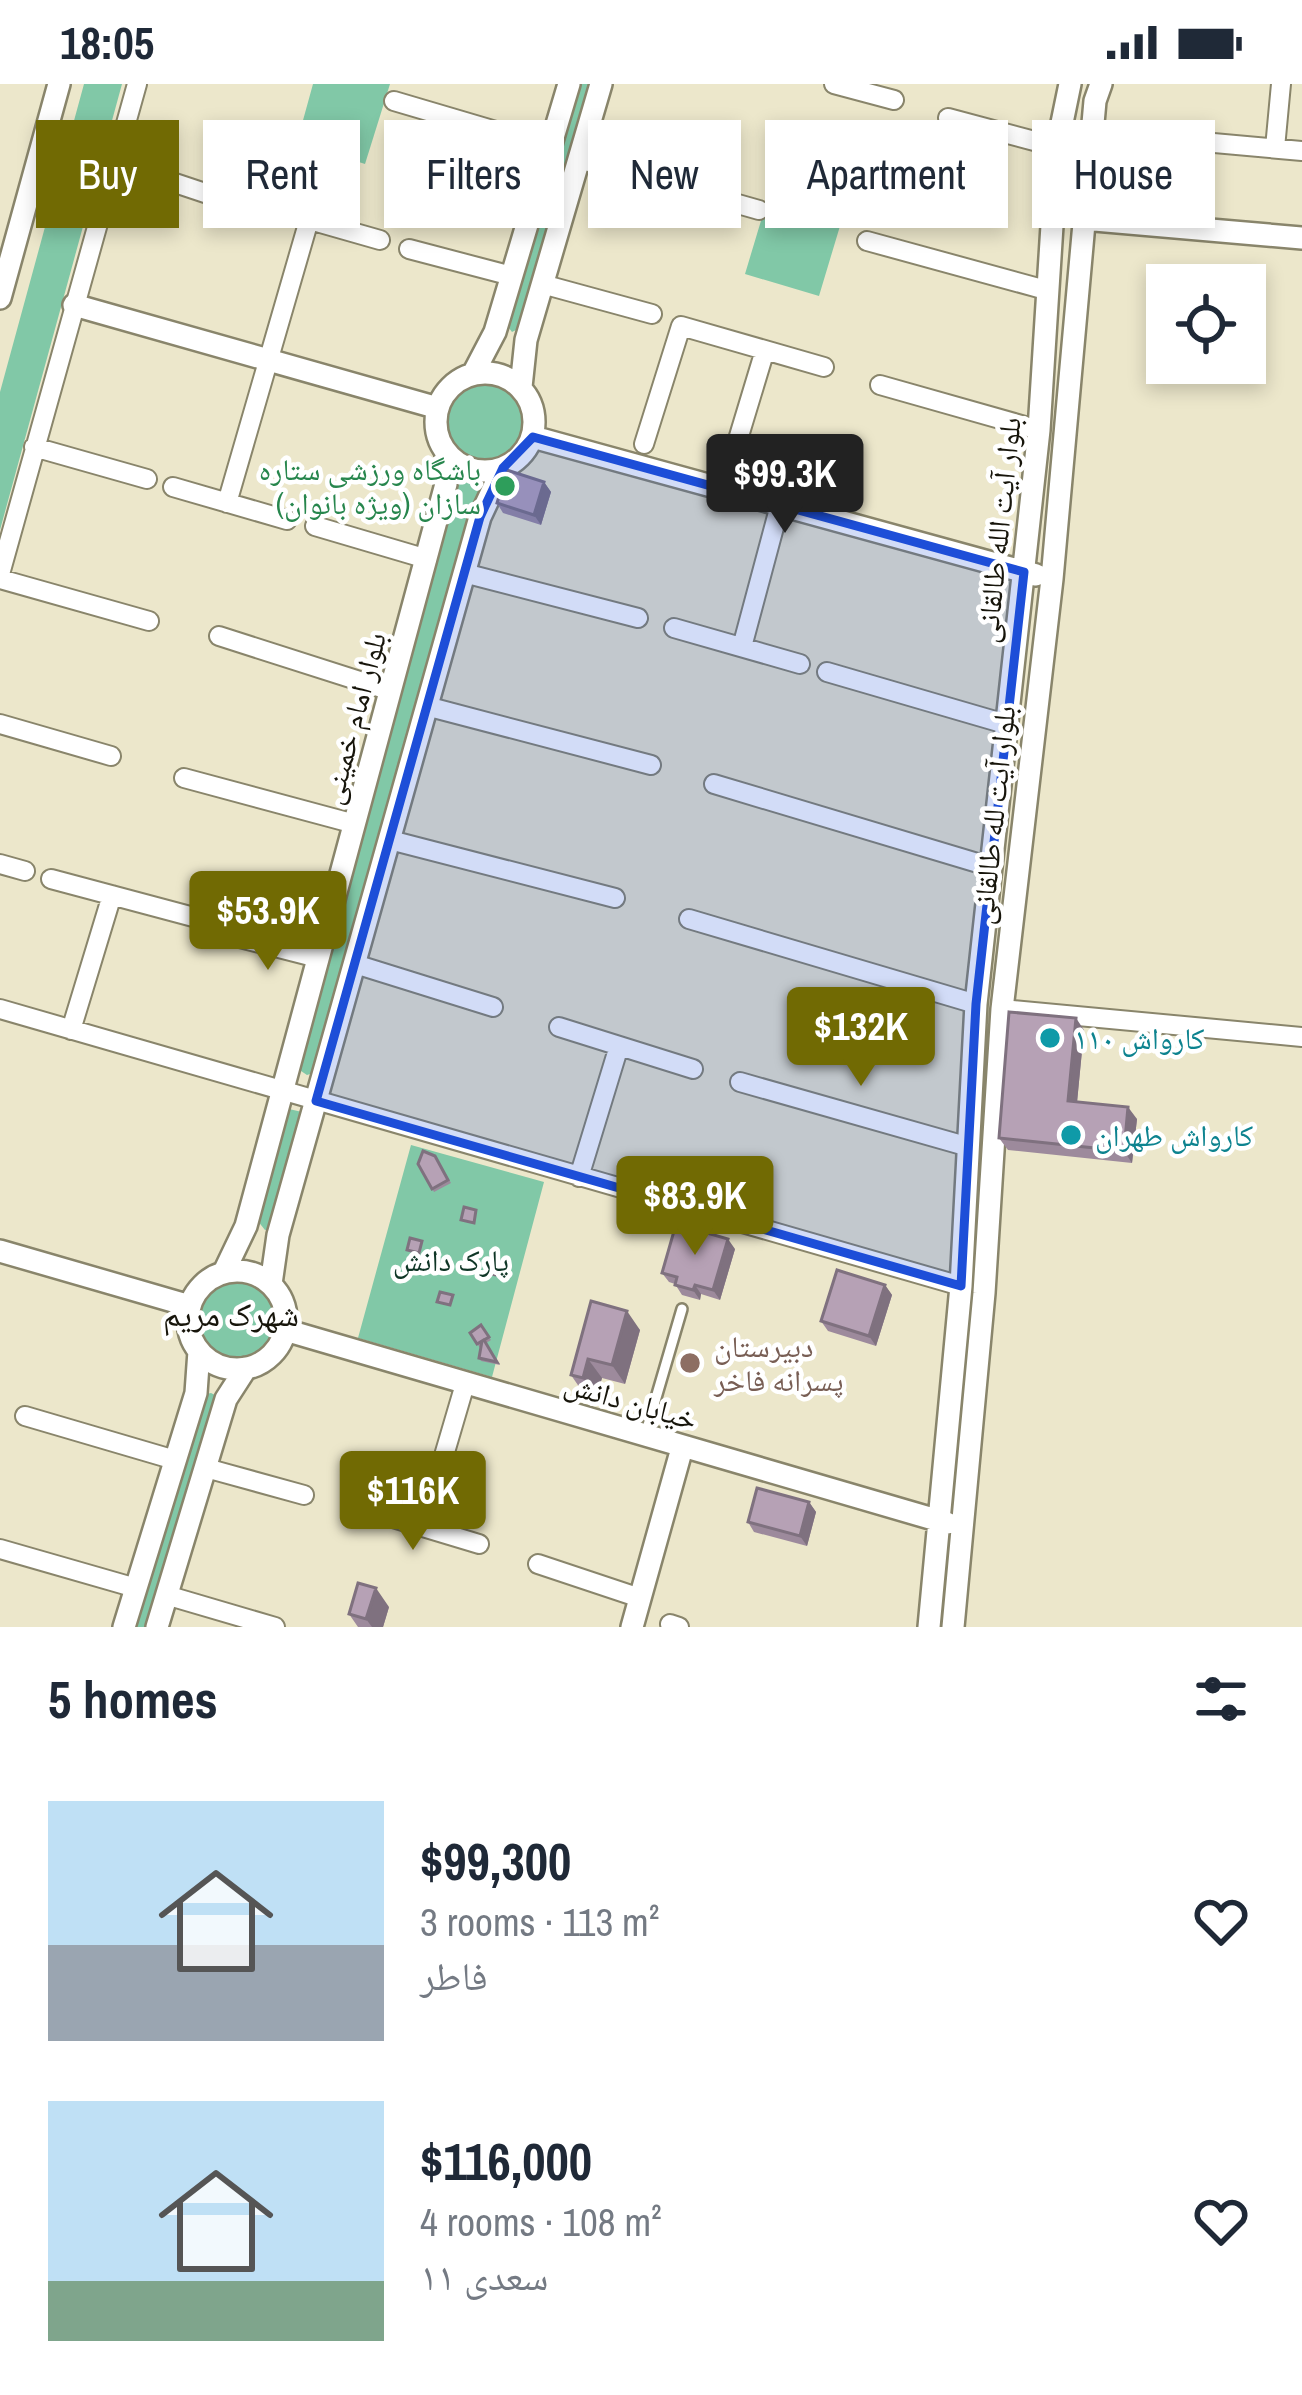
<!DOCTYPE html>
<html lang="en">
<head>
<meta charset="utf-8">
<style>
  body { margin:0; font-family:"Archivo Narrow","Noto Naskh Arabic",sans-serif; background:#f2f2f3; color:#1f2937; height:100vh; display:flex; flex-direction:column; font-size:45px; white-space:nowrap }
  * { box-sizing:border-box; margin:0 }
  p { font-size:39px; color:#747a83 }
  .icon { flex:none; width:66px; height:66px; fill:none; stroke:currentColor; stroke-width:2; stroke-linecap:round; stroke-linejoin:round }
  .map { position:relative; height:1543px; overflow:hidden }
  .details { display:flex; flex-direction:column; background:#fff; flex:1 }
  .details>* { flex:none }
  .guide { position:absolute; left:36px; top:36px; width:1230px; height:108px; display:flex; gap:24px }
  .tools { position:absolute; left:1146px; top:180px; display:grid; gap:24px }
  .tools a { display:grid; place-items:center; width:120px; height:120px; border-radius:0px; background:#fff; box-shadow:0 6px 18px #0003; font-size:60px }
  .price { position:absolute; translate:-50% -102px; padding:0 27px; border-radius:12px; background:#716a03; color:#fff; font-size:39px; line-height:78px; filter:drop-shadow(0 3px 6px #0008) }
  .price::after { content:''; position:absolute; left:50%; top:72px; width:36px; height:27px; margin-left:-18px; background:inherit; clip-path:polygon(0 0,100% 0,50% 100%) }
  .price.selected { background:#222; color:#fff }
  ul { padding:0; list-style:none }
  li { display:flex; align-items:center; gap:36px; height:300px; padding:0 48px }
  li span { display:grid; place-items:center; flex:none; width:336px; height:240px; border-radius:0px; color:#555 }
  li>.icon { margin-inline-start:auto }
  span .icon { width:144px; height:144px; fill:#fffc; stroke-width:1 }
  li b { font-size:51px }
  h2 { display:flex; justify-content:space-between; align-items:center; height:144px; padding:0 48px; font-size:51px }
  .tag { padding:0 42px; border-radius:0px; background:#fff; box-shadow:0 6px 18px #0003; font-size:42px; line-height:108px }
  .tag.selected { background:#716a03; color:#fff }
  .status { display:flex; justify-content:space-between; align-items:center; height:84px; padding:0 60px; background:#fff; direction:ltr }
  .status svg { height:33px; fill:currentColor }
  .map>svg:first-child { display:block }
  .green { fill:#81c8a7 }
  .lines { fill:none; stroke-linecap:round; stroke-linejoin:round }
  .service-casing { stroke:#89856b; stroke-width:14 }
  .minor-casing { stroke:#89856b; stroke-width:22 }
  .tertiary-casing { stroke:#89856b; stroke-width:26 }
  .service { stroke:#fff; stroke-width:9 }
  .minor { stroke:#fff; stroke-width:18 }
  .tertiary { stroke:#fff; stroke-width:21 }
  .wall { fill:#9d8a9c }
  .shaded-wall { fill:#7f717f }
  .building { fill:#b6a1b5; stroke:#7f717f; stroke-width:3 }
  .marked { fill:#1d4ed8; fill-opacity:0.2; stroke:#1d4ed8; stroke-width:9; stroke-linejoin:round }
  .leisure-dot { fill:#2e9e5b; stroke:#fff; stroke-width:4.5 }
  .culture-dot { fill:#0f9aa8; stroke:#fff; stroke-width:4.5 }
  .education-dot { fill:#8d6e63; stroke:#fff; stroke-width:4.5 }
  .labels { text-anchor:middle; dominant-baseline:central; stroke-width:9; stroke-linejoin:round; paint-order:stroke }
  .leisure-label { font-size:30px; fill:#27864d; stroke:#fff; text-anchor:end }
  .street-label { font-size:30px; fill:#17150b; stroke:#fff }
  .culture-label { font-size:30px; fill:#0d838f; stroke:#fff; text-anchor:start }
  .park-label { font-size:30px; fill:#0f3626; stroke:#fff }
  .education-label { font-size:30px; fill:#785e54; stroke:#fff; text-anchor:start }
  .neighbourhood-label { font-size:33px; fill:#17150b; stroke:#fff }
</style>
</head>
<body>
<div class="status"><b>18:05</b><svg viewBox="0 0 49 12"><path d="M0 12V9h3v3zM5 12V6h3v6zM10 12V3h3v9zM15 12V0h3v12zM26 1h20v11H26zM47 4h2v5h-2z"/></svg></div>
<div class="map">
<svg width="1302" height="1543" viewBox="0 0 1302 1543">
  <rect width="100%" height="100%" fill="#ece7cb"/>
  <!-- green -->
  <path class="green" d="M 84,0 L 122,0 L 0,446 L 0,308 Z
    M 313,0 L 390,0 L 365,80 L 297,58 Z
    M 578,0 L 593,0 L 520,244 L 512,248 L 505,239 Z
    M 787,50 L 861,72 L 819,212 L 745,190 Z
    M447 338a39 39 0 1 1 78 0a39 39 0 1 1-78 0Z
    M 462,398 L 471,399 L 483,410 L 313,989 L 307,991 L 298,985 L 451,404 Z
    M 289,1025 L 302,1028 L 271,1145 L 265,1146 L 257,1136 Z
    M 411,1061 L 544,1098 L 492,1293 L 358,1254 Z
    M200 1236a38 38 0 1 1 76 0a38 38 0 1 1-76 0Z
    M 211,1309 L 217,1312 L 154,1543 L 131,1543 L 201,1311 Z"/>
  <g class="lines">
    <!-- service casing -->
    <g class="service-casing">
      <path id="service" d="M 646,1348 L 682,1225"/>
    </g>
    <!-- minor casing -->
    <g class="minor-casing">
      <path id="minor" d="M 834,0 L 894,16
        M 394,17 L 550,63
        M 948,34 L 1057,63
        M 1092,48 L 1302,67
        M 1275,64 L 1281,0
        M 579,75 L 759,126
        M 115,79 L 211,111
        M 250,119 L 380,156
        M 867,157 L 1046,206
        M 409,165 L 512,192
        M 542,200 L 652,230
        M 880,301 L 1039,346
        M 644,360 L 681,242 L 824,283
        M 34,363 L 147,395
        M 173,403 L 287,436
        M 723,405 L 765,266
        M 227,419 L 309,136
        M 315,442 L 427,475
        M 464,489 L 638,534
        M 0,490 L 137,0
        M 0,495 L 149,537
        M 674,544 L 800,580
        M 219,552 L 391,607
        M 742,563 L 780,421
        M 827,588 L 1009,641
        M 426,622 L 651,681
        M 0,640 L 111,672
        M 184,694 L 355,740
        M 714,700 L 991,783
        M 390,756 L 615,814
        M 0,780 L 25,787
        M 51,795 L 201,835
        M 689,835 L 976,920
        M 232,852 L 318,874
        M 355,880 L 493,923
        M 0,925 L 961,1202
        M 1002,925 L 1302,953
        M 559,943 L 693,985
        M 71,946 L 112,811
        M 740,998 L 969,1063
        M 579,1093 L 619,962
        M 25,1332 L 175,1376
        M 206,1384 L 304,1411
        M 363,1425 L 479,1460
        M 423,1443 L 465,1300
        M 0,1465 L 136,1504
        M 538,1480 L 640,1514
        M 166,1511 L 275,1543
        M 670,1540 L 679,1543"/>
    </g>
    <!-- tertiary casing -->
    <g class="tertiary-casing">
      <path id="tertiary" d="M 1083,135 L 1302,154
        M 0,214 L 59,0
        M 74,221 L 438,324
        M436 338a49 49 0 1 1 98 0a49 49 0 1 1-98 0Z
        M 473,290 L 495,248 L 569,0
        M 521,303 L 526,256 L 601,0
        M 533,353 L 1036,491
        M 0,1167 L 190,1222
        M188 1236a49 49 0 1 1 98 0a49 49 0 1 1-98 0Z
        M 224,1188 L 246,1142 L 446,400 L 446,368
        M 271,1200 L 278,1151 L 480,433 L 503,384
        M 285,1246 L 947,1439
        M 124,1543 L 196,1309 L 199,1267
        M 157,1543 L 226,1315 L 246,1284
        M 632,1543 L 682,1364
        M 929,1543 L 961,1202 L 976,920 L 1039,346 L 1057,63 L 1070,0
        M 953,1543 L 984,1209 L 1002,925 L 1052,495 L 1095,17 L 1101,0"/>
    </g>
    <!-- service -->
    <use href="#service" class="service"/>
    <!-- minor -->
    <use href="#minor" class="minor"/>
    <!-- tertiary -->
    <use href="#tertiary" class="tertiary"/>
  </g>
  <!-- wall -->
  <path class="wall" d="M 544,398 L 551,408 L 541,441 L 503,429 L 497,419 Z
    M 1084,946 L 1077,1018 L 1137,1035 L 1132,1079 L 1008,1066 L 999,1054 Z
    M 435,1072 L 451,1099 L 434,1108 L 418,1080 Z
    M 735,1165 L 720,1216 L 701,1210 L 700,1216 L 682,1211 L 675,1200 L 669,1198 L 662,1189 Z
    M 885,1201 L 892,1211 L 876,1262 L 828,1247 L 821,1237 Z
    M 591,1217 L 640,1246 L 625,1300 L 602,1294 L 596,1314 L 584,1310 L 571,1291 Z
    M 481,1241 L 491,1256 L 486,1259 L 500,1281 L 481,1277 L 479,1274 L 481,1263 L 480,1264 L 470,1249 Z
    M 809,1418 L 816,1428 L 807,1462 L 754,1448 L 748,1438 Z
    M 389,1523 L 383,1543 L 358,1543 L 349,1530 Z"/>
  <!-- shaded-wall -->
  <path class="shaded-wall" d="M 544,398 L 551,408 L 541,441 L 534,431 Z
    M 1076,934 L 1084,946 L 1076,1029 L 1068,1017 Z
    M 1128,1023 L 1137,1035 L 1132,1079 L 1124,1067 Z
    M 728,1155 L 735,1165 L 720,1216 L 713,1206 Z
    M 695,1201 L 701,1210 L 700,1216 L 693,1206 Z
    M 885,1201 L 892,1211 L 876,1262 L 869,1252 Z
    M 627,1227 L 640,1246 L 625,1300 L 612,1281 Z
    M 588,1275 L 602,1294 L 596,1314 L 583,1294 Z
    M 809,1418 L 816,1428 L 807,1462 L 800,1452 Z
    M 376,1504 L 389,1523 L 383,1543 L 372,1543 L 366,1535 Z"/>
  <!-- building -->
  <path class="building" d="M 507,386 L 544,398 L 534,431 L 497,419 Z
    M 1009,928 L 1076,934 L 1068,1017 L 1128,1023 L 1124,1067 L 999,1054 Z
    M 423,1067 L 435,1072 L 448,1096 L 432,1105 L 418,1080 Z
    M 464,1123 L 476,1126 L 474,1139 L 461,1136 Z
    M 676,1140 L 728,1155 L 713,1206 L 695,1201 L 693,1206 L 675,1201 L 677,1193 L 662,1189 Z
    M 410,1154 L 422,1157 L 419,1169 L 407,1166 Z
    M 493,1178 L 505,1180 L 502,1192 L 491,1190 Z
    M 837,1186 L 885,1201 L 869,1252 L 821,1237 Z
    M 440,1208 L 453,1211 L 450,1221 L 437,1218 Z
    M 591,1217 L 627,1227 L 612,1281 L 588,1275 L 583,1294 L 571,1291 Z
    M 481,1241 L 489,1253 L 484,1256 L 497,1278 L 479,1274 L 482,1257 L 477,1260 L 470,1249 Z
    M 757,1404 L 809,1418 L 800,1452 L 748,1438 Z
    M 358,1499 L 376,1504 L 366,1535 L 349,1530 Z"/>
  <!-- marked area -->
  <path class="marked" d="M 533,353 L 1024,488 L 976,920 L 961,1202 L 316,1017 L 480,433 L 503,384 Z"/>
  <!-- markers -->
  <circle class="leisure-dot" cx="505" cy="402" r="12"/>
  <g class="culture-dot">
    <circle cx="1050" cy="954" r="12"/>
    <circle cx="1071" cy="1051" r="12"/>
  </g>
  <circle class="education-dot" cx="690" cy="1279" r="12"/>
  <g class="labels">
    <!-- leisure labels -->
    <g class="leisure-label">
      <text x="481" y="385">باشگاه ورزشی ستاره<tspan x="481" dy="34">سازان (ویژه بانوان)</tspan></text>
    </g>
    <!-- street labels -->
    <g class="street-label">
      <text transform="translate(998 446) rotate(-84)">بلوار آیت الله طالقانی</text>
      <text transform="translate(353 634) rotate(-75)">بلوار امام خمینی</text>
      <text transform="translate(993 731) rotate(-84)">بلوار آیت لله طالقانی</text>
      <text transform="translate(631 1317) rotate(16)">خیابان دانش</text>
    </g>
    <!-- culture labels -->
    <g class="culture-label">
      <text x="1074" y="954">کارواش ۱۱۰</text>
      <text x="1095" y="1051">کارواش طهران</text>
    </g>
    <!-- park labels -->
    <g class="park-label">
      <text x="451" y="1176">پارک دانش</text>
    </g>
    <!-- education labels -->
    <g class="education-label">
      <text x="714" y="1262">دبیرستان<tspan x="714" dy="34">پسرانه فاخر</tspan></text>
    </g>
    <!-- neighbourhood labels -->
    <g class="neighbourhood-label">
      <text x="231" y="1230">شهرک مریم</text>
    </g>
  </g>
</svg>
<div class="tools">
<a><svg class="icon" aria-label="locate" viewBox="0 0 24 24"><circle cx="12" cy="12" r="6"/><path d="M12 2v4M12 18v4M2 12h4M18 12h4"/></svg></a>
</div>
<b class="price selected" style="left:785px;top:452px">$99.3K</b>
<b class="price" style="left:268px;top:889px">$53.9K</b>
<b class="price" style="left:861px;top:1005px">$132K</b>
<b class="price" style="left:695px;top:1174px">$83.9K</b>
<b class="price" style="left:413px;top:1469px">$116K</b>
<div class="guide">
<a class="tag selected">Buy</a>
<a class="tag">Rent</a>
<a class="tag">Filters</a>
<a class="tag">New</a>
<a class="tag">Apartment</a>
<a class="tag">House</a>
</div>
</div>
<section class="details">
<h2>5 homes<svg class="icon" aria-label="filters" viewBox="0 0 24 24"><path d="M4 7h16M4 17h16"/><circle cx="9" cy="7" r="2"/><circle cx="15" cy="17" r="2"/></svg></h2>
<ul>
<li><span style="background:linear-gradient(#bfe0f5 60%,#9aa5b1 0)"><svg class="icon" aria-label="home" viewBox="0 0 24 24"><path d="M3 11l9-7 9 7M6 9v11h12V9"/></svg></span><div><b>$99,300</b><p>3 rooms · 113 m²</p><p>فاطر</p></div><svg class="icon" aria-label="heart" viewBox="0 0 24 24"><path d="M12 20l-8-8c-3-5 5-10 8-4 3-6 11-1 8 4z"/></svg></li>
<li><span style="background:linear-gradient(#bfe0f5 75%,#7fa58c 0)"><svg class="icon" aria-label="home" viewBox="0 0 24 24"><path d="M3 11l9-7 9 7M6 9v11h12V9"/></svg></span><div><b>$116,000</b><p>4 rooms · 108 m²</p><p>سعدی ۱۱</p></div><svg class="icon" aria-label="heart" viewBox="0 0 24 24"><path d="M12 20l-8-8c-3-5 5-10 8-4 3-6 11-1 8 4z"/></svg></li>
</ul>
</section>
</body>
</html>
